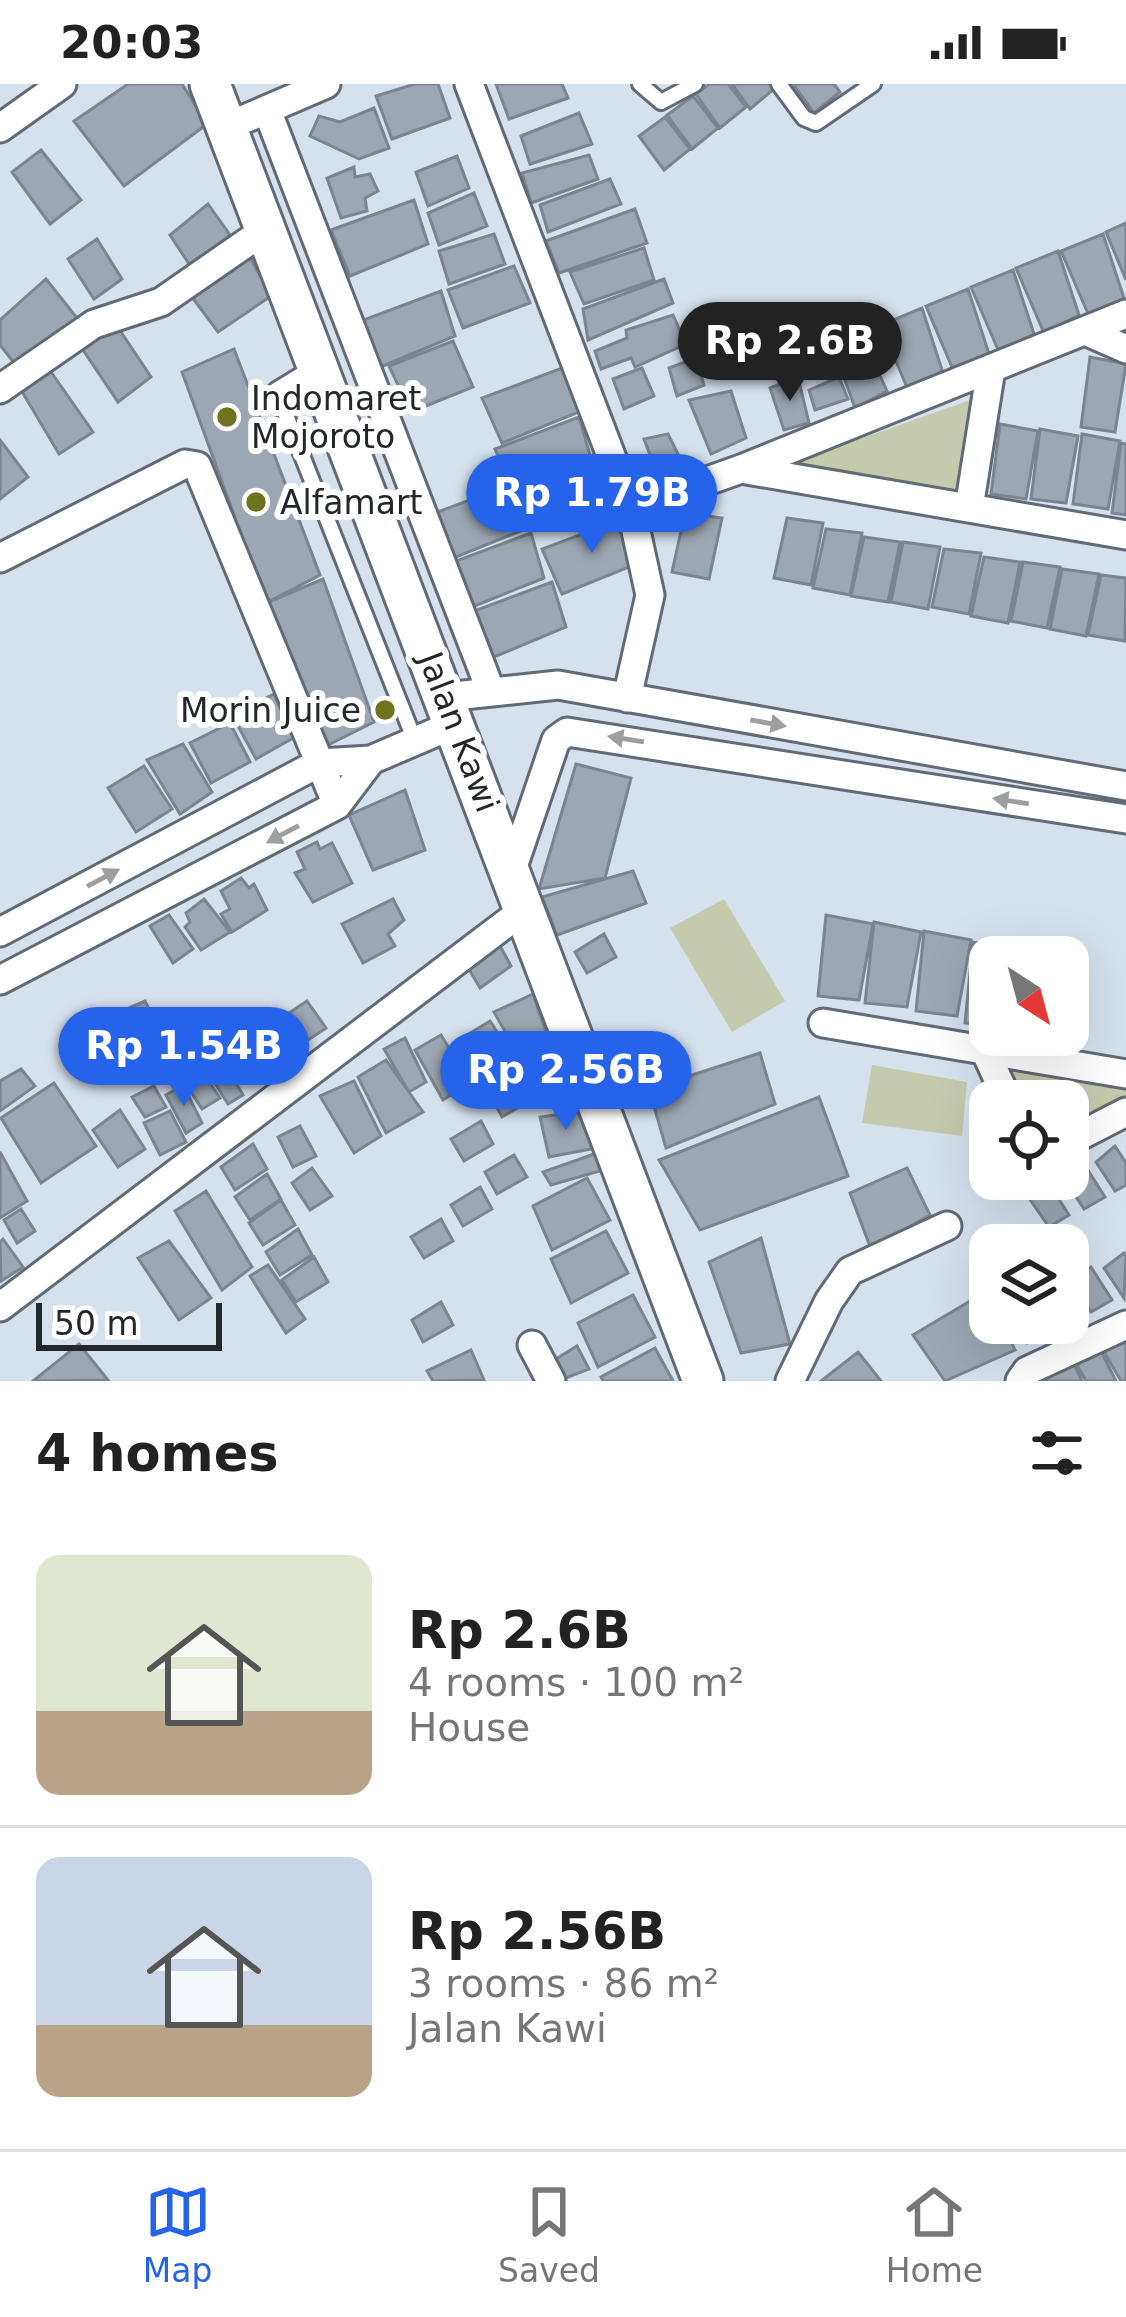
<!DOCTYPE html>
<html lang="en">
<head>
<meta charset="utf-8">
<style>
  body { margin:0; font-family:"DejaVu Sans",sans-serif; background:#f6f6f6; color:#222; height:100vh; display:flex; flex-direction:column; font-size:45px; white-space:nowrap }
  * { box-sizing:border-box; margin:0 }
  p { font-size:39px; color:#767676 }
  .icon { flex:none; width:66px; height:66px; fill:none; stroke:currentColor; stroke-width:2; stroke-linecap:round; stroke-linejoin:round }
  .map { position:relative; height:1297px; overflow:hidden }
  .drawer { display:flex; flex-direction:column; background:#fff; flex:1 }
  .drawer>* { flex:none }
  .needle { width:78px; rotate:144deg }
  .controls { position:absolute; left:969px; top:852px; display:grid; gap:24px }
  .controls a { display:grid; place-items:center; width:120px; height:120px; border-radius:24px; background:#fff; box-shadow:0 12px 48px #0002; font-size:60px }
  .scale { position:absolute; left:36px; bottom:30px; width:186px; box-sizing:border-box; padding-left:12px; border:6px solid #23272b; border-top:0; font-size:33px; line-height:42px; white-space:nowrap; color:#23272b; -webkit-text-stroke:9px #fff; paint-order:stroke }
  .price { position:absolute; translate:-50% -102px; padding:0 27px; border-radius:42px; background:#2563eb; color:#fff; font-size:39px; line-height:78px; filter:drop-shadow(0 3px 6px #0008) }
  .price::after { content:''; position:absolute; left:50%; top:72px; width:36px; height:27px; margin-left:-18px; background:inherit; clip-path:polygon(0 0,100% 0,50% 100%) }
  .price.selected { background:#222; color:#fff }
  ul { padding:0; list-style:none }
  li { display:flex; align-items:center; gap:36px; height:300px; padding:0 36px }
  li+li { border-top:3px solid #e0e0e0 }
  li span { display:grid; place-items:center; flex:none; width:336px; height:240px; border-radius:24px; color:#555 }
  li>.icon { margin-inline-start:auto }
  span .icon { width:144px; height:144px; fill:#fffc; stroke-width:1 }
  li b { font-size:51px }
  h2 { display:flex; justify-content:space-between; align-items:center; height:144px; padding:0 36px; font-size:51px }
  .status { display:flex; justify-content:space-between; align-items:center; height:84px; padding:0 60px; background:#fff; direction:ltr }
  .status svg { height:33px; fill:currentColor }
  .tab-bar { display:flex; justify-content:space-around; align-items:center; height:168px; border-top:3px solid #e0e0e0; background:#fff; font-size:33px; color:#767676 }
  .tab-bar a { display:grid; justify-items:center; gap:6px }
  .tab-bar .selected { color:#2563eb }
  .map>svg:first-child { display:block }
  .green { fill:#c6caac }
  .building { fill:#9da7b3; stroke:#7b8490; stroke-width:3 }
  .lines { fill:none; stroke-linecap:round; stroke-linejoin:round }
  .service-casing { stroke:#616a75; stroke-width:20 }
  .minor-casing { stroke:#616a75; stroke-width:33 }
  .secondary-casing { stroke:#616a75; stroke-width:45 }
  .service { stroke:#fff; stroke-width:14 }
  .minor { stroke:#fff; stroke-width:27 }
  .secondary { stroke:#fff; stroke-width:39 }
  .oneway { fill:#9c9ea0 }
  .poi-dot { fill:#6d741c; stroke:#fff; stroke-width:4.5 }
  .labels { text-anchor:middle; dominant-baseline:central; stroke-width:12; stroke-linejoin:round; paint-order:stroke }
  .poi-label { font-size:33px; fill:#23272b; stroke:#fff; text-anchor:start }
  .street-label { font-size:33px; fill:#23272b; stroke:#fff }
</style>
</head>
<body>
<div class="status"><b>20:03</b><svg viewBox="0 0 49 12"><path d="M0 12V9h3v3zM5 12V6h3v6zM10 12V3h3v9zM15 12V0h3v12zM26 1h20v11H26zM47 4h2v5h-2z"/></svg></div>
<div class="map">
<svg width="1126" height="1297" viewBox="0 0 1126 1297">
  <rect width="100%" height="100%" fill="#d6e1ee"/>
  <!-- green -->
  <path class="green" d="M 976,314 L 956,407 L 786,381 Z
    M 724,815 L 785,917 L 732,948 L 670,844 Z
    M 872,981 L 967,998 L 962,1052 L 862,1039 Z
    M 1001,981 L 1126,998 L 1126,1015 L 1068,1042 L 1068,1017 L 1018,1017 Z"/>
  <!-- building -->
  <path class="building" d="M 128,0 L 182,0 L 207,40 L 124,102 L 74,37 Z
    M 415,0 L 438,0 L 450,34 L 392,55 L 376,12 Z
    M 496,0 L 562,0 L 568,14 L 509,35 Z
    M 709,0 L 728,0 L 746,23 L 720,44 L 696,10 Z
    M 732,0 L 772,0 L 775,4 L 750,25 Z
    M 793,0 L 834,0 L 840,8 L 814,29 Z
    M 693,12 L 718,44 L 692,65 L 667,31 Z
    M 374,24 L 389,64 L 359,75 L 310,52 L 319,32 L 340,38 Z
    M 579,29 L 592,60 L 530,80 L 521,52 Z
    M 665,33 L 690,65 L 664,86 L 639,52 Z
    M 41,66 L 81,116 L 50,140 L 12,88 Z
    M 589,71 L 598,95 L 531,119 L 522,89 Z
    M 457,72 L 469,104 L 428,122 L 416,88 Z
    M 354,83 L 355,93 L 370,90 L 378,107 L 365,114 L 367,127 L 341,134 L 327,94 Z
    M 610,95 L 621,120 L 548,148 L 540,121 Z
    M 474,109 L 487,142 L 439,161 L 428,129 Z
    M 414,116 L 428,160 L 350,192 L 331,146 Z
    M 208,120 L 230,151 L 191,183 L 170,151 Z
    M 635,125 L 647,159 L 559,189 L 546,157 Z
    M 1126,139 L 1126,196 L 1106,148 Z
    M 494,150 L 505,180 L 449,200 L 439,167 Z
    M 1103,150 L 1124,214 L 1089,232 L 1061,167 Z
    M 97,155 L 122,195 L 94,215 L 68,175 Z
    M 644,164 L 654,196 L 584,220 L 570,188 Z
    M 1058,167 L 1079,231 L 1044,249 L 1016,184 Z
    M 247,168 L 271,212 L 218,248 L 189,209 Z
    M 514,182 L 530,219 L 463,244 L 448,206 Z
    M 1013,186 L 1034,250 L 999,268 L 971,203 Z
    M 46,195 L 77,234 L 15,280 L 0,261 L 0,236 Z
    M 664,195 L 673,219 L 588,256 L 583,225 Z
    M 968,205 L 989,270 L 954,288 L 926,222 Z
    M 441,207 L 455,252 L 378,284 L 358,238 Z
    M 922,224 L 943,289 L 908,306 L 881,241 Z
    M 673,231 L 686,260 L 635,283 L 631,274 L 601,285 L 595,267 L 627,254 L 626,246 Z
    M 117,242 L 151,293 L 118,318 L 81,263 Z
    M 453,257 L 473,303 L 411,328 L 389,282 Z
    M 866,261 L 887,307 L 855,324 L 836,271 Z
    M 234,265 L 320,491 L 266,519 L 182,288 Z
    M 1090,273 L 1126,280 L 1115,348 L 1081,343 Z
    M 696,274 L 704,301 L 677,312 L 669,284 Z
    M 565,283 L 579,328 L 502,359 L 482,314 Z
    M 642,284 L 654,312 L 624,325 L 613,295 Z
    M 49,285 L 93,348 L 59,370 L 21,306 Z
    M 798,293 L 809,339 L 784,346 L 770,304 Z
    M 839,293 L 848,315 L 815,326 L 809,306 Z
    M 731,307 L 746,354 L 711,370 L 689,316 Z
    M 579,333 L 592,378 L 515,410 L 495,365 Z
    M 1000,340 L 1038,347 L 1026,415 L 991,410 Z
    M 1040,345 L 1078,352 L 1066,419 L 1031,415 Z
    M 668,350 L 681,376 L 657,389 L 644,355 Z
    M 1082,350 L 1120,357 L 1108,425 L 1073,420 Z
    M 0,356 L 28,393 L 0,415 Z
    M 1121,359 L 1126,360 L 1126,431 L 1112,429 Z
    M 510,401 L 523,446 L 446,477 L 427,432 Z
    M 685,429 L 722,434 L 709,495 L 672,488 Z
    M 625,434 L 639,479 L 562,510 L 542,465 Z
    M 787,434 L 823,439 L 811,501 L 774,494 Z
    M 826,445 L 862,449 L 850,511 L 813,504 Z
    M 531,449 L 544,494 L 467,525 L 448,480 Z
    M 864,453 L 900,458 L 888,518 L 851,512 Z
    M 903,458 L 940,463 L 928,525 L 891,518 Z
    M 944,465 L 981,469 L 969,530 L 932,523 Z
    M 984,473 L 1020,478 L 1008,539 L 971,532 Z
    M 1023,478 L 1060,483 L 1047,544 L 1011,537 Z
    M 1062,485 L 1099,490 L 1086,552 L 1050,545 Z
    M 1101,491 L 1126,494 L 1125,557 L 1088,551 Z
    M 323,495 L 374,638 L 326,662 L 264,520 Z
    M 552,498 L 566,543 L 489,575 L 469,529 Z
    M 274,610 L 293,654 L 256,675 L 232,631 Z
    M 230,639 L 250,678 L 211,699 L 190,659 Z
    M 183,660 L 212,708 L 180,730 L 147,676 Z
    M 576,680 L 631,694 L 605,794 L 539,805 Z
    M 144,682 L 172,725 L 136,748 L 108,704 Z
    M 405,706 L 425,766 L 373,786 L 349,731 Z
    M 317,758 L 320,765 L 332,759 L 352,799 L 313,818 L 295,789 L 305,785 L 297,768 Z
    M 633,787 L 646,819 L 557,851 L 542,813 Z
    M 241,794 L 249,804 L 254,800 L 267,826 L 232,848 L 221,830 L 230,825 L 221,807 Z
    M 204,815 L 230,848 L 201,866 L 185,843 L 190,838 L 186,829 Z
    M 393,815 L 404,836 L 388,850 L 395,862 L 363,879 L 342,840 Z
    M 169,831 L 193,865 L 173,879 L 150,842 Z
    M 826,831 L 873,840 L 859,916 L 818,912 Z
    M 874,838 L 921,848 L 907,923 L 865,919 Z
    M 924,847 L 971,856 L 957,932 L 916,927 Z
    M 604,850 L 616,873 L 587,889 L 575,868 Z
    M 973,858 L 1020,868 L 1019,873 L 990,873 L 990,942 L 965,939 Z
    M 499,860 L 511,882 L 480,904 L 466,880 Z
    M 533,910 L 546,948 L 515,965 L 494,928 Z
    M 145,917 L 156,939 L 132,948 L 122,927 Z
    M 307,917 L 326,944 L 305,958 L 286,931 Z
    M 178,932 L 196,971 L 178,981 L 159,941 Z
    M 287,932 L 306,959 L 285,973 L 266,946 Z
    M 490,937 L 522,986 L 484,1012 L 454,959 Z
    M 121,939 L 147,983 L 123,998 L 98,953 Z
    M 156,942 L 175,983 L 155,994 L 132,951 Z
    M 441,951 L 470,999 L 443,1016 L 415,966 Z
    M 271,953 L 285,984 L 266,992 L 252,963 Z
    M 405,954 L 426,998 L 409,1008 L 384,965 Z
    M 544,955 L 562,994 L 536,1006 L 518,971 Z
    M 244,957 L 261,987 L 238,999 L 222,970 Z
    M 760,969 L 775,1020 L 666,1064 L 649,1005 Z
    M 208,972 L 220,972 L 243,1011 L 228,1020 L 203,980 Z
    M 386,976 L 423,1028 L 386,1049 L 358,993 Z
    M 196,978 L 220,1014 L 202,1025 L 180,991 L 184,981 Z
    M 21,985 L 35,1002 L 0,1027 L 0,997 Z
    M 519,994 L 531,1016 L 502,1033 L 490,1011 Z
    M 354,997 L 381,1052 L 354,1069 L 320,1012 Z
    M 54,999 L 96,1062 L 41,1099 L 1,1034 Z
    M 183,1001 L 202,1039 L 186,1049 L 166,1011 Z
    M 154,1002 L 166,1023 L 145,1033 L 132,1013 Z
    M 819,1013 L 848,1092 L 700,1146 L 659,1076 Z
    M 120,1026 L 145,1065 L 118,1083 L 93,1046 Z
    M 170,1027 L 186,1058 L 160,1071 L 144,1039 Z
    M 586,1027 L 591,1065 L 549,1073 L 540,1033 Z
    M 481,1037 L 493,1060 L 464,1077 L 451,1055 Z
    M 300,1042 L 316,1072 L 293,1083 L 278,1053 Z
    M 253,1060 L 267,1085 L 235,1106 L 221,1083 Z
    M 1115,1062 L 1126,1079 L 1126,1101 L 1115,1107 L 1096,1078 Z
    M 0,1068 L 27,1117 L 0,1134 Z
    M 597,1069 L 603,1086 L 551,1101 L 543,1088 Z
    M 514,1071 L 527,1093 L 497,1110 L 485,1088 Z
    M 1084,1080 L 1105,1113 L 1084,1125 L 1065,1096 Z
    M 312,1084 L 332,1112 L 310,1126 L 292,1099 Z
    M 907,1084 L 930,1131 L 871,1165 L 850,1109 Z
    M 267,1090 L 281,1115 L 250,1136 L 235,1113 Z
    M 587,1094 L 610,1136 L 552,1166 L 533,1122 Z
    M 1048,1098 L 1069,1131 L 1049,1143 L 1029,1114 Z
    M 480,1103 L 492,1125 L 463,1142 L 451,1121 Z
    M 206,1107 L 252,1183 L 222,1206 L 175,1127 Z
    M 281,1116 L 295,1141 L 263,1161 L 249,1139 Z
    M 21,1125 L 35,1147 L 17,1159 L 4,1136 Z
    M 441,1135 L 453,1157 L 424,1174 L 411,1153 Z
    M 298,1145 L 312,1171 L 280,1191 L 266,1168 Z
    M 606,1147 L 628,1189 L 571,1219 L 551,1175 Z
    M 761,1154 L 790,1260 L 741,1269 L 709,1178 Z
    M 3,1155 L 23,1183 L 1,1197 L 0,1158 Z
    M 169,1157 L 211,1214 L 179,1236 L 138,1174 Z
    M 1124,1169 L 1126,1172 L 1124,1214 L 1104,1184 Z
    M 314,1173 L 328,1198 L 296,1218 L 282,1196 Z
    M 268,1181 L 305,1235 L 286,1249 L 250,1192 Z
    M 1091,1183 L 1112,1216 L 1091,1228 L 1072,1198 Z
    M 987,1207 L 990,1239 L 1002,1239 L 1015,1266 L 945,1297 L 913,1251 Z
    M 633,1211 L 655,1253 L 598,1283 L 578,1239 Z
    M 441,1218 L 453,1241 L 423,1258 L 412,1236 Z
    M 1014,1239 L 1043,1239 L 1048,1247 L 1027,1259 Z
    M 1126,1254 L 1126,1297 L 1121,1297 L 1103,1266 Z
    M 79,1260 L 108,1296 L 33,1297 Z
    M 577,1262 L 589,1285 L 558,1297 L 548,1280 Z
    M 655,1264 L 673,1297 L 603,1297 L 601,1293 Z
    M 1100,1265 L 1116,1297 L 1086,1297 L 1073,1274 Z
    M 471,1266 L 484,1296 L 433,1297 L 427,1287 Z
    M 858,1268 L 881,1297 L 821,1297 Z
    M 1074,1280 L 1082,1297 L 1037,1297 Z"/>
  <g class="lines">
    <!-- service casing -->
    <g class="service-casing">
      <path id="service" d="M 640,0 L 661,18 L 695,0
        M 779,0 L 804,34 L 816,39 L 873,0
        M 312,284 L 276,306 L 415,657"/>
    </g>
    <!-- minor casing -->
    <g class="minor-casing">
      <path id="minor" d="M 469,0 L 631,424 L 741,385 L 1126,230
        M 267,26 L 490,605
        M 226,43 L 326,0
        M 0,44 L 62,0
        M 1085,247 L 1126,265
        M 0,305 L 94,240 L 161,218 L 265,146
        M 741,385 L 1126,451
        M 969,424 L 991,285
        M 0,474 L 185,380 L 197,382 L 337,721
        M 445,613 L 558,601 L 1126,702
        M 627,614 L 650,511 L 631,424
        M 512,786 L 556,656 L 567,648 L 1126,735
        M 0,848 L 319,679 L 371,676 L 455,640
        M 0,896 L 337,721 L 371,676
        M 823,939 L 1126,990
        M 986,969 L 1008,1017
        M 1068,1058 L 1126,1028
        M 0,1223 L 525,825
        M 532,1261 L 551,1297
        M 790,1297 L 829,1217 L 850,1187 L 947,1142
        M 1020,1297 L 1027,1287 L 1126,1241"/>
    </g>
    <!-- secondary casing -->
    <g class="secondary-casing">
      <path id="secondary" d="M 210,0 L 703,1297"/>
    </g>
    <!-- service -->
    <use href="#service" class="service"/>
    <!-- minor -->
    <use href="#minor" class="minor"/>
    <!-- secondary -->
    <use href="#secondary" class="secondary"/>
  </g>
  <!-- one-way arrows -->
  <defs><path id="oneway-solid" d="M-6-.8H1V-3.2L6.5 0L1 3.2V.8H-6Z" transform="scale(3)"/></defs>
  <g class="oneway">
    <use href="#oneway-solid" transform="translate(768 639) rotate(10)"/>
    <use href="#oneway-solid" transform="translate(626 655) rotate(-171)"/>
    <use href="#oneway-solid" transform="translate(1011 717) rotate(-171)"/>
    <use href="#oneway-solid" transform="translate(283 750) rotate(152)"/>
    <use href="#oneway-solid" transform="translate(103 794) rotate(-28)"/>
  </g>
  <!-- markers -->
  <g class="poi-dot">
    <circle cx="227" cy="333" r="12"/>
    <circle cx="256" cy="418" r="12"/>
    <circle cx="385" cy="626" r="12"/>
  </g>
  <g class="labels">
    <!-- poi labels -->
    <g class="poi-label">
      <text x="251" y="314">Indomaret<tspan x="251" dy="38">Mojoroto</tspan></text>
      <text x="280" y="418">Alfamart</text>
      <text x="361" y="626" text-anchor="end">Morin Juice</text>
    </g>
    <!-- street labels -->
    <g class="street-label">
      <text transform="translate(459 648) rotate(69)">Jalan Kawi</text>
    </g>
  </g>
</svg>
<div class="controls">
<a><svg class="needle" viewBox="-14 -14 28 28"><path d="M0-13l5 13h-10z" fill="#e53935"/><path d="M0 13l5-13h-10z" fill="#767676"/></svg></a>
<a><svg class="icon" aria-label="locate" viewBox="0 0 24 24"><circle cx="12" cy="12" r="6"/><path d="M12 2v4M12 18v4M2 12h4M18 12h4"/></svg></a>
<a><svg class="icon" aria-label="layers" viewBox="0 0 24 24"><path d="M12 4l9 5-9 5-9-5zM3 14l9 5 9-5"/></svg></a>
</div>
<div class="scale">50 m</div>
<b class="price selected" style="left:790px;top:320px">Rp 2.6B</b>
<b class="price" style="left:592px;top:472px">Rp 1.79B</b>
<b class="price" style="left:184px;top:1025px">Rp 1.54B</b>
<b class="price" style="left:566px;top:1049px">Rp 2.56B</b>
</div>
<section class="drawer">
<h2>4 homes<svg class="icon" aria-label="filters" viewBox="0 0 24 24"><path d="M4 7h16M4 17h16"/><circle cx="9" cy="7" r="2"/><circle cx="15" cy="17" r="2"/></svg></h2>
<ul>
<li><span style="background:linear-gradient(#dfe7d0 65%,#b9a48a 0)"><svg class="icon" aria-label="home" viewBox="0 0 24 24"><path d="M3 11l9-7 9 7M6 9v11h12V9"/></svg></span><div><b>Rp 2.6B</b><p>4 rooms · 100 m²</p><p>House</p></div></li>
<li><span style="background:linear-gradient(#c9d6e8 70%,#b9a48a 0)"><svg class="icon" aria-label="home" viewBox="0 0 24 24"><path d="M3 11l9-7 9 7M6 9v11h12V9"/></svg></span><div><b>Rp 2.56B</b><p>3 rooms · 86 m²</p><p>Jalan Kawi</p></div></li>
</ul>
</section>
<nav class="tab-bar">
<a class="selected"><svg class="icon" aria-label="map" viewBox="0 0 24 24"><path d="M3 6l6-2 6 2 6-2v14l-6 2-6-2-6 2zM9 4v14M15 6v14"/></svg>Map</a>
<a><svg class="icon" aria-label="saved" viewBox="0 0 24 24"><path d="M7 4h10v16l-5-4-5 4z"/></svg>Saved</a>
<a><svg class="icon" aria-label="home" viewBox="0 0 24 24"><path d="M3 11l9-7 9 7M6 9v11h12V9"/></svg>Home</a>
</nav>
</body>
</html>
